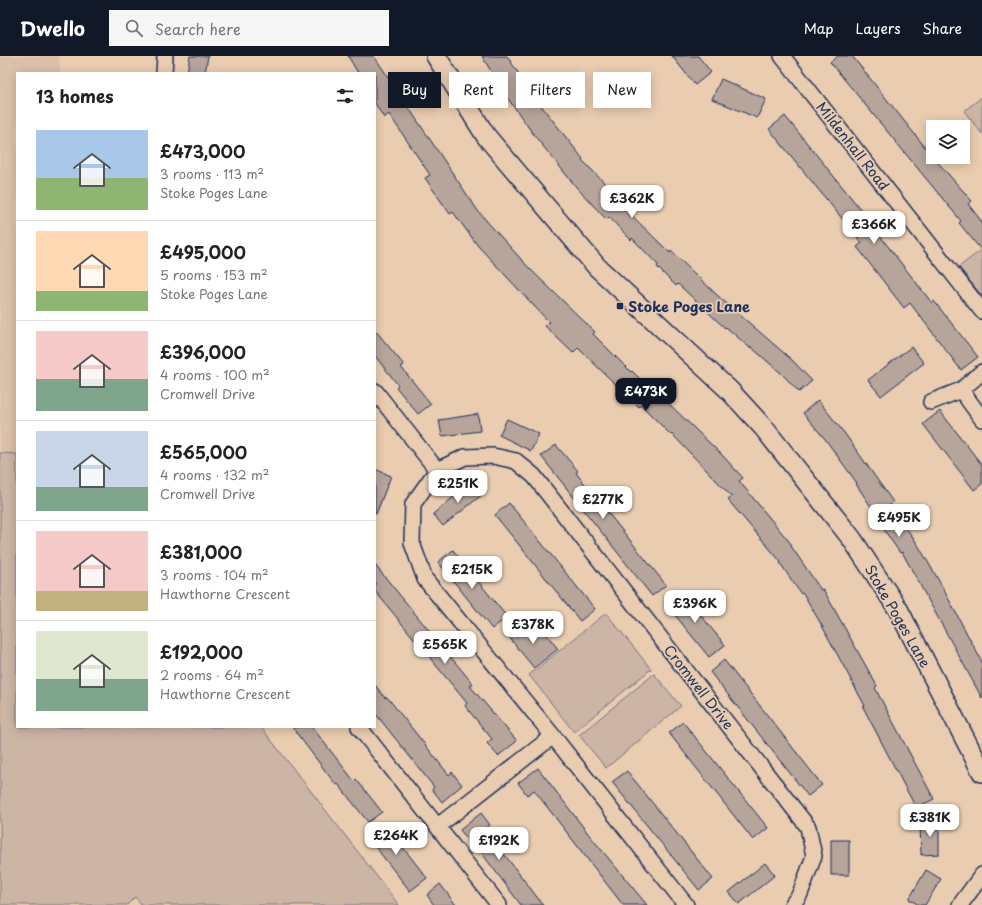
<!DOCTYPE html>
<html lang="en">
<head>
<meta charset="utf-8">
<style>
  body { margin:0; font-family:"Playpen Sans",sans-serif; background:#f6f6f6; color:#222; height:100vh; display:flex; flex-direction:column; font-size:15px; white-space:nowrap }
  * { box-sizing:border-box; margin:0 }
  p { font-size:13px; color:#767676 }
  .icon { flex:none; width:22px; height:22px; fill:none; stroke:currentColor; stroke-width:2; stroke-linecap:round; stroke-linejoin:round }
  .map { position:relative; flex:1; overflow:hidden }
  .side { position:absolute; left:16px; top:16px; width:360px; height:656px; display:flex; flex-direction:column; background:#fff; border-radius:0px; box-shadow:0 2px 10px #0003 }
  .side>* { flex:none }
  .hud { position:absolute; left:388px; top:16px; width:380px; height:36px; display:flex; gap:8px }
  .controls { position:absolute; left:926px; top:64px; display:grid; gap:8px }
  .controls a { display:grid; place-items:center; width:44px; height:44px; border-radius:0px; background:#fff; box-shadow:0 2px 10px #0003; font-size:20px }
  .price { position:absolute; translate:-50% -34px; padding:0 9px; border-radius:8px; background:#fff; color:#222; font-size:13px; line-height:26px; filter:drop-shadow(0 1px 2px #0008) }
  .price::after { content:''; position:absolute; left:50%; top:24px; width:12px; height:9px; margin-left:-6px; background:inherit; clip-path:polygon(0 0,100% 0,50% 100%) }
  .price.on { background:#111827; color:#fff }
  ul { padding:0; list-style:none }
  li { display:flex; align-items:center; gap:12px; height:100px; padding:0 20px }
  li+li { border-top:1px solid #e0e0e0 }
  li span { display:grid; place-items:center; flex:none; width:112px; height:80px; border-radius:0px; color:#555 }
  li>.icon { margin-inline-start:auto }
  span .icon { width:48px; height:48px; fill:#fffc; stroke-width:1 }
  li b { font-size:17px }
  h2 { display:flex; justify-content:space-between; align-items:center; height:48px; padding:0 20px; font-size:17px }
  .pill { padding:0 14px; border-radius:0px; background:#fff; box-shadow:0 2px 10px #0003; font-size:14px; line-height:36px }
  .pill.on { background:#111827; color:#fff }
  header { display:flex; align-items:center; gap:24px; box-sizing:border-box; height:56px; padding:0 20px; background:#111827; color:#fff }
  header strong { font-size:19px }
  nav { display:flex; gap:22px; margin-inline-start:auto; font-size:14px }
  .search { width:280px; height:36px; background:#f6f6f6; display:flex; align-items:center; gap:10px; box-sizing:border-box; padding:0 14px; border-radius:0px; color:#767676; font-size:15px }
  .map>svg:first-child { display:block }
  .built { fill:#dbc0aa }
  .green { fill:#ccb5a4; stroke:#747281 }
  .building { fill:#b7a59c; stroke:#1b2f5e }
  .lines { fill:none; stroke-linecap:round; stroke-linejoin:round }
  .minor-casing { stroke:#1b2f5e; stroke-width:18 }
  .tertiary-casing { stroke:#1b2f5e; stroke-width:22 }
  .minor { stroke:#eaccb0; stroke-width:15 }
  .tertiary { stroke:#eaccb0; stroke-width:19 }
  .poi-dot { fill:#1b2f5e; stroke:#eaccb0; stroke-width:1.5 }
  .labels { text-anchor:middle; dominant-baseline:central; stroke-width:3.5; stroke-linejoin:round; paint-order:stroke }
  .street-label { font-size:14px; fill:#1b2f5e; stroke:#eaccb0 }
  .poi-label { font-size:14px; font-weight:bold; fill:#1b2f5e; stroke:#eaccb0; text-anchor:start }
</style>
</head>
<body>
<header>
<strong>Dwello</strong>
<div class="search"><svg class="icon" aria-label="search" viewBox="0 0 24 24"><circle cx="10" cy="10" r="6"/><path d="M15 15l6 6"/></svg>Search here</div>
<nav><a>Map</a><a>Layers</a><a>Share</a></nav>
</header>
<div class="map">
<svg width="982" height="849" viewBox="0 0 982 849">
  <rect width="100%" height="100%" fill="#eaccb0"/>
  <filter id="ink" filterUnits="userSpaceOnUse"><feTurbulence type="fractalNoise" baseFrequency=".025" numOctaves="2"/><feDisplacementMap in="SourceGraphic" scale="8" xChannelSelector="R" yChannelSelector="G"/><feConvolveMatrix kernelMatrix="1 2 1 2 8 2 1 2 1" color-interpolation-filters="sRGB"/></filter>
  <g filter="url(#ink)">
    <!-- built -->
    <path class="built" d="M 0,0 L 59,0 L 60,17 L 17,17 L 17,398 L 0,397 Z"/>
    <!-- green -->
    <path class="green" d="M 982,41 L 982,78 L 964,55 Z
      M 982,193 L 982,240 L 959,211 Z
      M 0,397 L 17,398 L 17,671 L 261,671 L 399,849 L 142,849 L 135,841 L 127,849 L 0,849 Z
      M 606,557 L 651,613 L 574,676 L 529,619 Z
      M 654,618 L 681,650 L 606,712 L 579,679 Z"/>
    <!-- building -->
    <path class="building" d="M 190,0 L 208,0 L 205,17 L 187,17 Z
      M 348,0 L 374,0 L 478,155 L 491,170 L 530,213 L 595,276 L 593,278 L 631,316 L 632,315 L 662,345 L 664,343 L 722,399 L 743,422 L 739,425 L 792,489 L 791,490 L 821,534 L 823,533 L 877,630 L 875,632 L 934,743 L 916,752 L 863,651 L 865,650 L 821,568 L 803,537 L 801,538 L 780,507 L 781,506 L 728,444 L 732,441 L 672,378 L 671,379 L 641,349 L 639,351 L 578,292 L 573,297 L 545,270 L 549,266 L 478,190 L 453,156 L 450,158 L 425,122 L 430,119 L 389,58 L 384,62 L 375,47 L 375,17 L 358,17 Z
      M 482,0 L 507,0 L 532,38 L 583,103 L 582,104 L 624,147 L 621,149 L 670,197 L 671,195 L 718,240 L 792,304 L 812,325 L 799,336 L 782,318 L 751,291 L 750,292 L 726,271 L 725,272 L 678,228 L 676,230 L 657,211 L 658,209 L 632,182 L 631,184 L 609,161 L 606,163 L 577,132 L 534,79 L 504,37 Z
      M 672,0 L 698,0 L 711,16 L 695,29 Z
      M 838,0 L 852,0 L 933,101 L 972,145 L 968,148 L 982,166 L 982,195 L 959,167 L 961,165 L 830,6 Z
      M 721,23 L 766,43 L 757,62 L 712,43 Z
      M 785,60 L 874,170 L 873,171 L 932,247 L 934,245 L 978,301 L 961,314 L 910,247 L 904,252 L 857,191 L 862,187 L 769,73 Z
      M 375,274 L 404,309 L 401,311 L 431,348 L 418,358 L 396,331 L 398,329 L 375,300 Z
      M 911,291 L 924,307 L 881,340 L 868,324 Z
      M 818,344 L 845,378 L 893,446 L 890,448 L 918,489 L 939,525 L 982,606 L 982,642 L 902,496 L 900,497 L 882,471 L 884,470 L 856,428 L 857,427 L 825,383 L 803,357 Z
      M 940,355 L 982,409 L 982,428 L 974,434 L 923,368 Z
      M 478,358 L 480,375 L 442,380 L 439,364 Z
      M 507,363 L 539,378 L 531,395 L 499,379 Z
      M 556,389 L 578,415 L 576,417 L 666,529 L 652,540 L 541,400 Z
      M 375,413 L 391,420 L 376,458 L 375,458 Z
      M 473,425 L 483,438 L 443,470 L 433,458 Z
      M 509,447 L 595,553 L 580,565 L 495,459 Z
      M 453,494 L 507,561 L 492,573 L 438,506 Z
      M 375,509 L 473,628 L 470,630 L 517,685 L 498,700 L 487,687 L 492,683 L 465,650 L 467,647 L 375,535 Z
      M 681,535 L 725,589 L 709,601 L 666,548 Z
      M 522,568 L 533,581 L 543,574 L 558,593 L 534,612 L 508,580 Z
      M 724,604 L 822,729 L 808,740 L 710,616 Z
      M 375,629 L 385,642 L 387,641 L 449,719 L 452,716 L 462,729 L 442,746 L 432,733 L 434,731 L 375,657 Z
      M 683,666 L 768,772 L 753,784 L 669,677 Z
      M 292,671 L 312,671 L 354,725 L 356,723 L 382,756 L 368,766 L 338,728 L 336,729 Z
      M 538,712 L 590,780 L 647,849 L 623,849 L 534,734 L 527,739 L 518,727 Z
      M 627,715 L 713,823 L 699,834 L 612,726 Z
      M 481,757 L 490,769 L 485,773 L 543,849 L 521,849 L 471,783 L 469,785 L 460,774 Z
      M 383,766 L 427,822 L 410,835 L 366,779 Z
      M 939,766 L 939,798 L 921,799 L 920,767 Z
      M 831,784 L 849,784 L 849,819 L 831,819 Z
      M 765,807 L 775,819 L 739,848 L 729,836 Z
      M 926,814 L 941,823 L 925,849 L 919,849 L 909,843 Z
      M 440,828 L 456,849 L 434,849 L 427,839 Z"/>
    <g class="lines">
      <!-- minor casing -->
      <g class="minor-casing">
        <path id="minor" d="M 782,0 L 982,255
          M 164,17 L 165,0
          M 961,334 L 982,316
          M 375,335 L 437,414
          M 931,346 L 961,334 L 982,363
          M 359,671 L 499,849
          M 438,770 L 553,680
          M 686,849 L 553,680 L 425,523 L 412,487 L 413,448 L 437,414 L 465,401 L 493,400 L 516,405 L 534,420 L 808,771 L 814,800 L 800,838 L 792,849
          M 960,849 L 982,819"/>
      </g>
      <!-- tertiary casing -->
      <g class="tertiary-casing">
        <path id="tertiary" d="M 436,0 L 486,80 L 597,211 L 729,334 L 763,371 L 852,483 L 898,553 L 982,716"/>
      </g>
      <!-- minor -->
      <use href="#minor" class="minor"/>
      <!-- tertiary -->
      <use href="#tertiary" class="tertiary"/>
    </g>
  </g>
  <!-- markers -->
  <rect class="poi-dot" x="616" y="246" width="8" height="8" rx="2"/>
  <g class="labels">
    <!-- street labels -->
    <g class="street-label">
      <text transform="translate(853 90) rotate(52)">Mildenhall Road</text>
      <text transform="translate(898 560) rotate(60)">Stoke Poges Lane</text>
      <text transform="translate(699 631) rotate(52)">Cromwell Drive</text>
    </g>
    <!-- poi labels -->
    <g class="poi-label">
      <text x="628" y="250">Stoke Poges Lane</text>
    </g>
  </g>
</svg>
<div class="controls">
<a><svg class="icon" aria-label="layers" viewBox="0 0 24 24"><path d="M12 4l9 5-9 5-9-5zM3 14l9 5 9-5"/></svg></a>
</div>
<b class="price" style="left:632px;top:163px">£362K</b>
<b class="price" style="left:874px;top:189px">£366K</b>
<b class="price on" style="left:646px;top:356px">£473K</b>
<b class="price" style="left:458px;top:448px">£251K</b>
<b class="price" style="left:603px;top:464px">£277K</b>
<b class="price" style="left:899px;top:482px">£495K</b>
<b class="price" style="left:472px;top:534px">£215K</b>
<b class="price" style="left:695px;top:568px">£396K</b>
<b class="price" style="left:533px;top:589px">£378K</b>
<b class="price" style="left:445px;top:609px">£565K</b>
<b class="price" style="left:930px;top:782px">£381K</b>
<b class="price" style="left:396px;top:800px">£264K</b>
<b class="price" style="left:499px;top:805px">£192K</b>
<div class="hud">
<a class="pill on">Buy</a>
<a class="pill">Rent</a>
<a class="pill">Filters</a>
<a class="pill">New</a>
</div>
<section class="side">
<h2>13 homes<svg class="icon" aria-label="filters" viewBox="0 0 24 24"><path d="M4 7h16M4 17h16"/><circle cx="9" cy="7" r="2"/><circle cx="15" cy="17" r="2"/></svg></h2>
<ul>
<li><span style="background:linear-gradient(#a9c7e8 60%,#8fb573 0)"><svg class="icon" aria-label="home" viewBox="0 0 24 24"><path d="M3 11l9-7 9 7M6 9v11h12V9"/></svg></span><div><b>£473,000</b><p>3 rooms · 113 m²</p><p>Stoke Poges Lane</p></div></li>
<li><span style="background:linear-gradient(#ffd9b3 75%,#8fb573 0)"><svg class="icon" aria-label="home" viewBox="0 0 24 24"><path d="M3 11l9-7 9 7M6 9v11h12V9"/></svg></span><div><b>£495,000</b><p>5 rooms · 153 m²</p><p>Stoke Poges Lane</p></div></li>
<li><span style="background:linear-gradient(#f6c9c9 60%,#7fa58c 0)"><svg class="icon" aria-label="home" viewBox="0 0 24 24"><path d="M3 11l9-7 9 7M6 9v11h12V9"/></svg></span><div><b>£396,000</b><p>4 rooms · 100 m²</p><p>Cromwell Drive</p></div></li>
<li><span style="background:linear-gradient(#c9d6e8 70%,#7fa58c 0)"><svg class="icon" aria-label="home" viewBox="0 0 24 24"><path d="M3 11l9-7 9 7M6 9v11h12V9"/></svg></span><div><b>£565,000</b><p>4 rooms · 132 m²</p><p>Cromwell Drive</p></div></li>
<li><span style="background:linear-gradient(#f6c9c9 75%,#c2b280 0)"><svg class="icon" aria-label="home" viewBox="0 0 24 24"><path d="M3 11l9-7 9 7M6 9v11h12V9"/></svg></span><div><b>£381,000</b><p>3 rooms · 104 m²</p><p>Hawthorne Crescent</p></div></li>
<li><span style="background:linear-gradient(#dfe7d0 60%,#7fa58c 0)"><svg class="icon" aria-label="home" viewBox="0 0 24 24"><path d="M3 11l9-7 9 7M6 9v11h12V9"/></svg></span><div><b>£192,000</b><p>2 rooms · 64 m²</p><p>Hawthorne Crescent</p></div></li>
</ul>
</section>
</div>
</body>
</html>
